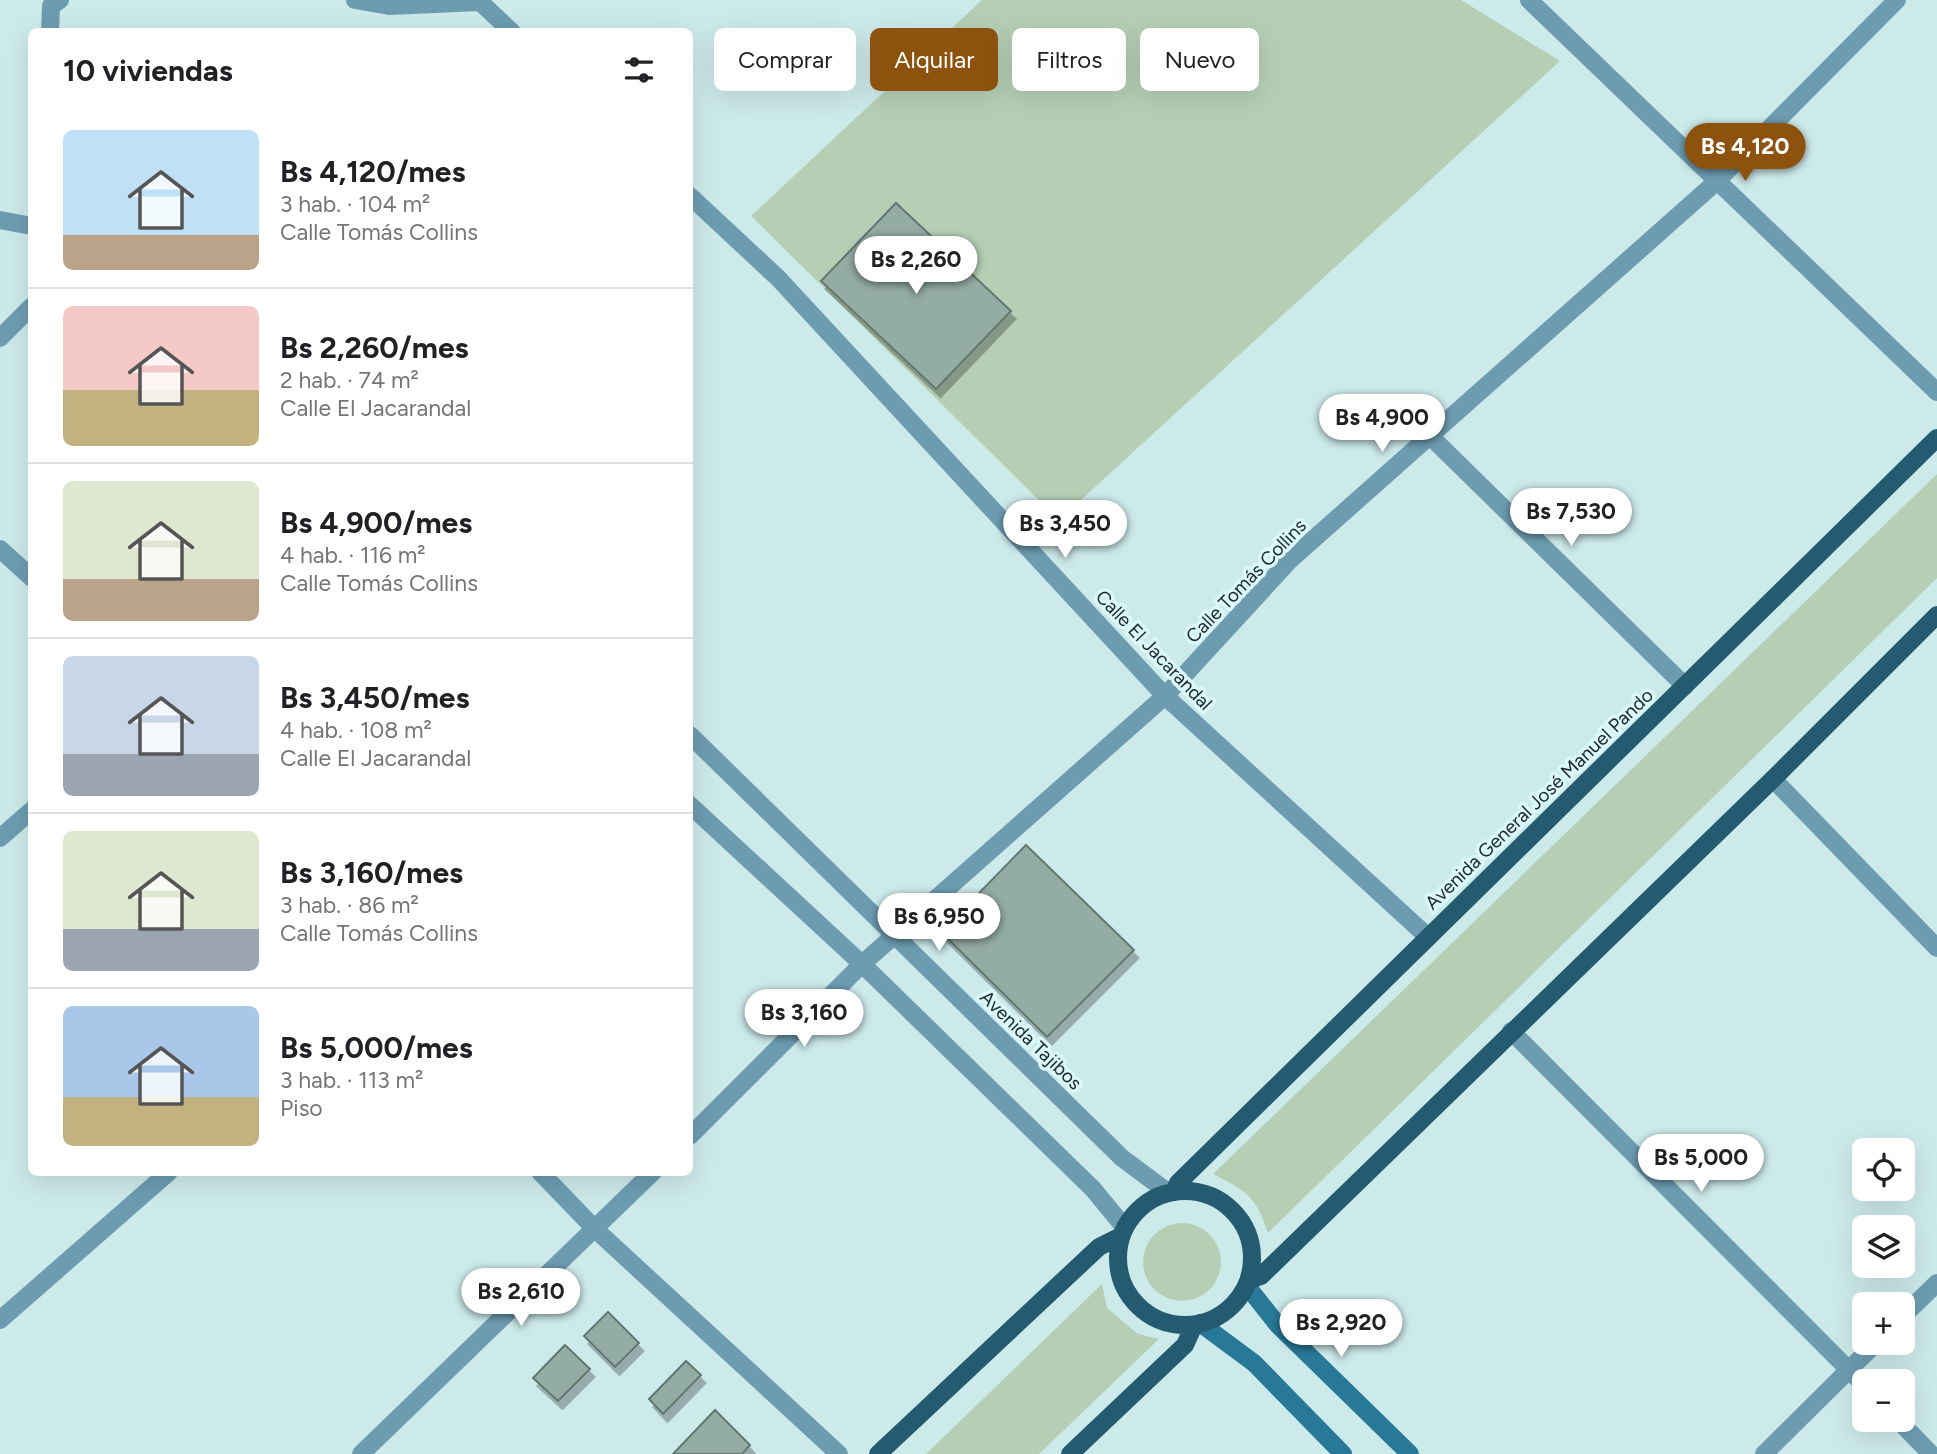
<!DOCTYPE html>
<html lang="es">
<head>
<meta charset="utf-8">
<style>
  body { margin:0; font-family:Figtree,sans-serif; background:#f2f2f2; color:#202124; height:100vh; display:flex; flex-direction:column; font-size:26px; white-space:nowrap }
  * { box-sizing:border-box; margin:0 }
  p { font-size:23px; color:#757577 }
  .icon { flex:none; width:38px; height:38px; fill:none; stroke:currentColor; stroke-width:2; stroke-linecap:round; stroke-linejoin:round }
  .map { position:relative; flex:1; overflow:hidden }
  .drawer { position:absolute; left:28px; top:28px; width:665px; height:1148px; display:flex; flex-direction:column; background:#fff; border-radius:10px; box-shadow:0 7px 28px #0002 }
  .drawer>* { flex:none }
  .top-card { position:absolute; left:714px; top:28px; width:665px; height:63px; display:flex; gap:14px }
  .buttons { position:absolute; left:1852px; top:1138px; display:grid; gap:14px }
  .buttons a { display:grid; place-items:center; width:63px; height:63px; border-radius:10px; background:#fff; box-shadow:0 7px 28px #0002; font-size:35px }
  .price { position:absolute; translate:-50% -60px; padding:0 16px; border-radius:24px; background:#fff; color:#222; font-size:23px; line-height:46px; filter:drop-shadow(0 2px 4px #0008) }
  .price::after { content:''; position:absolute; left:50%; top:42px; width:21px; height:16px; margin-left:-10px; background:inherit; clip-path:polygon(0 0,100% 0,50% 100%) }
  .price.selected { background:#8d530e; color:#fff }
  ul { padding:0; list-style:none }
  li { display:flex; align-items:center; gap:21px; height:175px; padding:0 35px }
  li+li { border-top:2px solid #e0e0e0 }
  li span { display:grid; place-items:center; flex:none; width:196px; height:140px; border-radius:10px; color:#555 }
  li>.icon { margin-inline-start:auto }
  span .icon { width:84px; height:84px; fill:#fffc; stroke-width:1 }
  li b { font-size:30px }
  h2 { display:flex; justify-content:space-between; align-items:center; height:84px; padding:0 35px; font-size:30px }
  .tag { padding:0 24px; border-radius:10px; background:#fff; box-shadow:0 7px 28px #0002; font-size:24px; line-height:63px }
  .tag.selected { background:#8d530e; color:#fff }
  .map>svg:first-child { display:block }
  .green { fill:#b5cfb5 }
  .building { fill:#94ada4; stroke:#607870; stroke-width:2; filter:url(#shadow) }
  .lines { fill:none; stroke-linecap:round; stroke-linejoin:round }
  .minor { stroke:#6d9cb1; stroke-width:18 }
  .tertiary { stroke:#6d9cb1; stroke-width:18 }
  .secondary { stroke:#287897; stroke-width:18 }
  .primary { stroke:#255b71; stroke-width:18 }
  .labels { text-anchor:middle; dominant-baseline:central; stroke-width:7; stroke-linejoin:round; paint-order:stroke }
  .street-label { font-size:19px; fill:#1e2829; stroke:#daf7f9 }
</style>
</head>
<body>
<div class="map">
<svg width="1937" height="1454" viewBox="0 0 1937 1454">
  <defs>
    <filter id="shadow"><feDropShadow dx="4.5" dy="8" stdDeviation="0" flood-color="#0004"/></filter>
  </defs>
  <rect width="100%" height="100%" fill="#cdeaeb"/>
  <!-- green -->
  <path class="green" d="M 982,0 L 1461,0 L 1560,61 L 1059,520 L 751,216 Z
    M 1937,474 L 1937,578 L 1268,1233 C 1256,1196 1246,1191 1213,1174 Z
    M1143 1262a39 39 0 1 1 78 0a39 39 0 1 1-78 0Z
    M 1102,1284 L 1107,1308 L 1138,1334 L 1159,1339 L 1039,1454 L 926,1454 Z"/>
  <!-- building -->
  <path class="building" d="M 896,203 L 1011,311 L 936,389 L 821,281 Z
    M 1026,845 L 1134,950 L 1047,1037 L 941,932 Z
    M 608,1312 L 639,1343 L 615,1367 L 584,1336 Z
    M 565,1345 L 590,1369 L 558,1401 L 533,1378 Z
    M 686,1361 L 701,1375 L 663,1414 L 649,1399 Z
    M 715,1410 L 750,1445 L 742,1454 L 673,1454 Z"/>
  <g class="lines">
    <!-- minor -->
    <path class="minor" d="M 355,0 L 389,6 L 480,2
      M 478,0 L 512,32
      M 1529,0 L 1937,392
      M 50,32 L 51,6 L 60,0
      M 690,196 L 778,278 L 1165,696 L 1428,937
      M 0,338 L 32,306
      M 1431,437 L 1685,686
      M 0,549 L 32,578
      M 1773,779 L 1937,948
      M 0,838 L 32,810
      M 1511,1031 L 1864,1385
      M 690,1136 L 862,964 L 1165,696 L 1290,560 L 1716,182 L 1897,0
      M 540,1172 L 596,1230 L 839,1454
      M 1902,1317 L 1937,1283
      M 0,1320 L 169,1172
      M 1897,1419 L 1931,1454
      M 361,1454 L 653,1172
      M 1764,1454 L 1877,1342"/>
    <!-- tertiary -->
    <path class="tertiary" d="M 0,220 L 32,226
      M 690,735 L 1122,1158 L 1169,1193
      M 690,805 L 862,964 L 1093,1189 L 1125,1228"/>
    <!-- secondary -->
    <path class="secondary" d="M 1247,1286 L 1277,1324 L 1410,1454
      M 1200,1323 L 1254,1363 L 1343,1454"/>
    <!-- primary -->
    <path class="primary" d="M1118 1258a67 67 0 1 1 134 0a67 67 0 1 1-134 0Z
      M 1174,1192 L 1178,1183 L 1937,438
      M 1249,1280 L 1261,1276 L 1773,779 L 1937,615
      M 878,1454 L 1099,1247 L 1121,1236
      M 1070,1454 L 1185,1345 L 1194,1325"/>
  </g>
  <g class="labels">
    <!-- street labels -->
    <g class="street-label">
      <text transform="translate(1246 581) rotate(-46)">Calle Tomás Collins</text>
      <text transform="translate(1154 650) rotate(46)">Calle El Jacarandal</text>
      <text transform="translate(1539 799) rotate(-44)">Avenida General José Manuel Pando</text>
      <text transform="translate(1031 1040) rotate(44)">Avenida Tajibos</text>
    </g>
  </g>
</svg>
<div class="buttons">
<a><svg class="icon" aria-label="locate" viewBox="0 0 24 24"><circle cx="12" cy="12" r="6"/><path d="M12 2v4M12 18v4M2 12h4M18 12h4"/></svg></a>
<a><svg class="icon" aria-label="layers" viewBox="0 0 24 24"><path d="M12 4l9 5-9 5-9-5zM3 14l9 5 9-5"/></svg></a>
<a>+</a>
<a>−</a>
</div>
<b class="price selected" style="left:1745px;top:183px">Bs 4,120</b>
<b class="price" style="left:916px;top:296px">Bs 2,260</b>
<b class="price" style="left:1382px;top:454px">Bs 4,900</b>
<b class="price" style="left:1571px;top:548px">Bs 7,530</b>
<b class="price" style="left:1065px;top:560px">Bs 3,450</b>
<b class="price" style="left:939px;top:953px">Bs 6,950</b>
<b class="price" style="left:804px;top:1049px">Bs 3,160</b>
<b class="price" style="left:1701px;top:1194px">Bs 5,000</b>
<b class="price" style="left:521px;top:1328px">Bs 2,610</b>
<b class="price" style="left:1341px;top:1359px">Bs 2,920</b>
<div class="top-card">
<a class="tag">Comprar</a>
<a class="tag selected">Alquilar</a>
<a class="tag">Filtros</a>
<a class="tag">Nuevo</a>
</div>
<section class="drawer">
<h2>10 viviendas<svg class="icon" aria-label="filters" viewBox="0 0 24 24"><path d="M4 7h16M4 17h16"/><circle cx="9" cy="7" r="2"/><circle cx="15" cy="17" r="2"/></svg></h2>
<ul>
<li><span style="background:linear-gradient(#bfe0f5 75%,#b9a48a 0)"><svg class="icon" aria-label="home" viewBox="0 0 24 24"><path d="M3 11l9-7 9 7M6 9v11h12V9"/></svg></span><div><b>Bs 4,120/mes</b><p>3 hab. · 104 m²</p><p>Calle Tomás Collins</p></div></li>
<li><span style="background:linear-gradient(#f6c9c9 60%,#c2b280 0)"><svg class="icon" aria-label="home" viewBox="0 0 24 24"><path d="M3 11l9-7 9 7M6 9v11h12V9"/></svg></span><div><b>Bs 2,260/mes</b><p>2 hab. · 74 m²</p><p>Calle El Jacarandal</p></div></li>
<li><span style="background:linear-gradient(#dfe7d0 70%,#b9a48a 0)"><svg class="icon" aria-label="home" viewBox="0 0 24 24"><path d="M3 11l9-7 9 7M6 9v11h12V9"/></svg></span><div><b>Bs 4,900/mes</b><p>4 hab. · 116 m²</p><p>Calle Tomás Collins</p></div></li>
<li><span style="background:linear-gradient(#c9d6e8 70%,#9aa5b1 0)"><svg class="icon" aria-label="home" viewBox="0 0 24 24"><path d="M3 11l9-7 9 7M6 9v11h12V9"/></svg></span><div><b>Bs 3,450/mes</b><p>4 hab. · 108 m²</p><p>Calle El Jacarandal</p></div></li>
<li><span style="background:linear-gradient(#dfe7d0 70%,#9aa5b1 0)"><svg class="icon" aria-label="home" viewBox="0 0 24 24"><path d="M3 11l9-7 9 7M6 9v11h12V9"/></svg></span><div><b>Bs 3,160/mes</b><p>3 hab. · 86 m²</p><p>Calle Tomás Collins</p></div></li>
<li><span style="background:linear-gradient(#a9c7e8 65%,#c2b280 0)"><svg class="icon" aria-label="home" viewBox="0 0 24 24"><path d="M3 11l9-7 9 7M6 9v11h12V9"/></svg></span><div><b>Bs 5,000/mes</b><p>3 hab. · 113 m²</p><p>Piso</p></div></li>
</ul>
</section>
</div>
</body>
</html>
